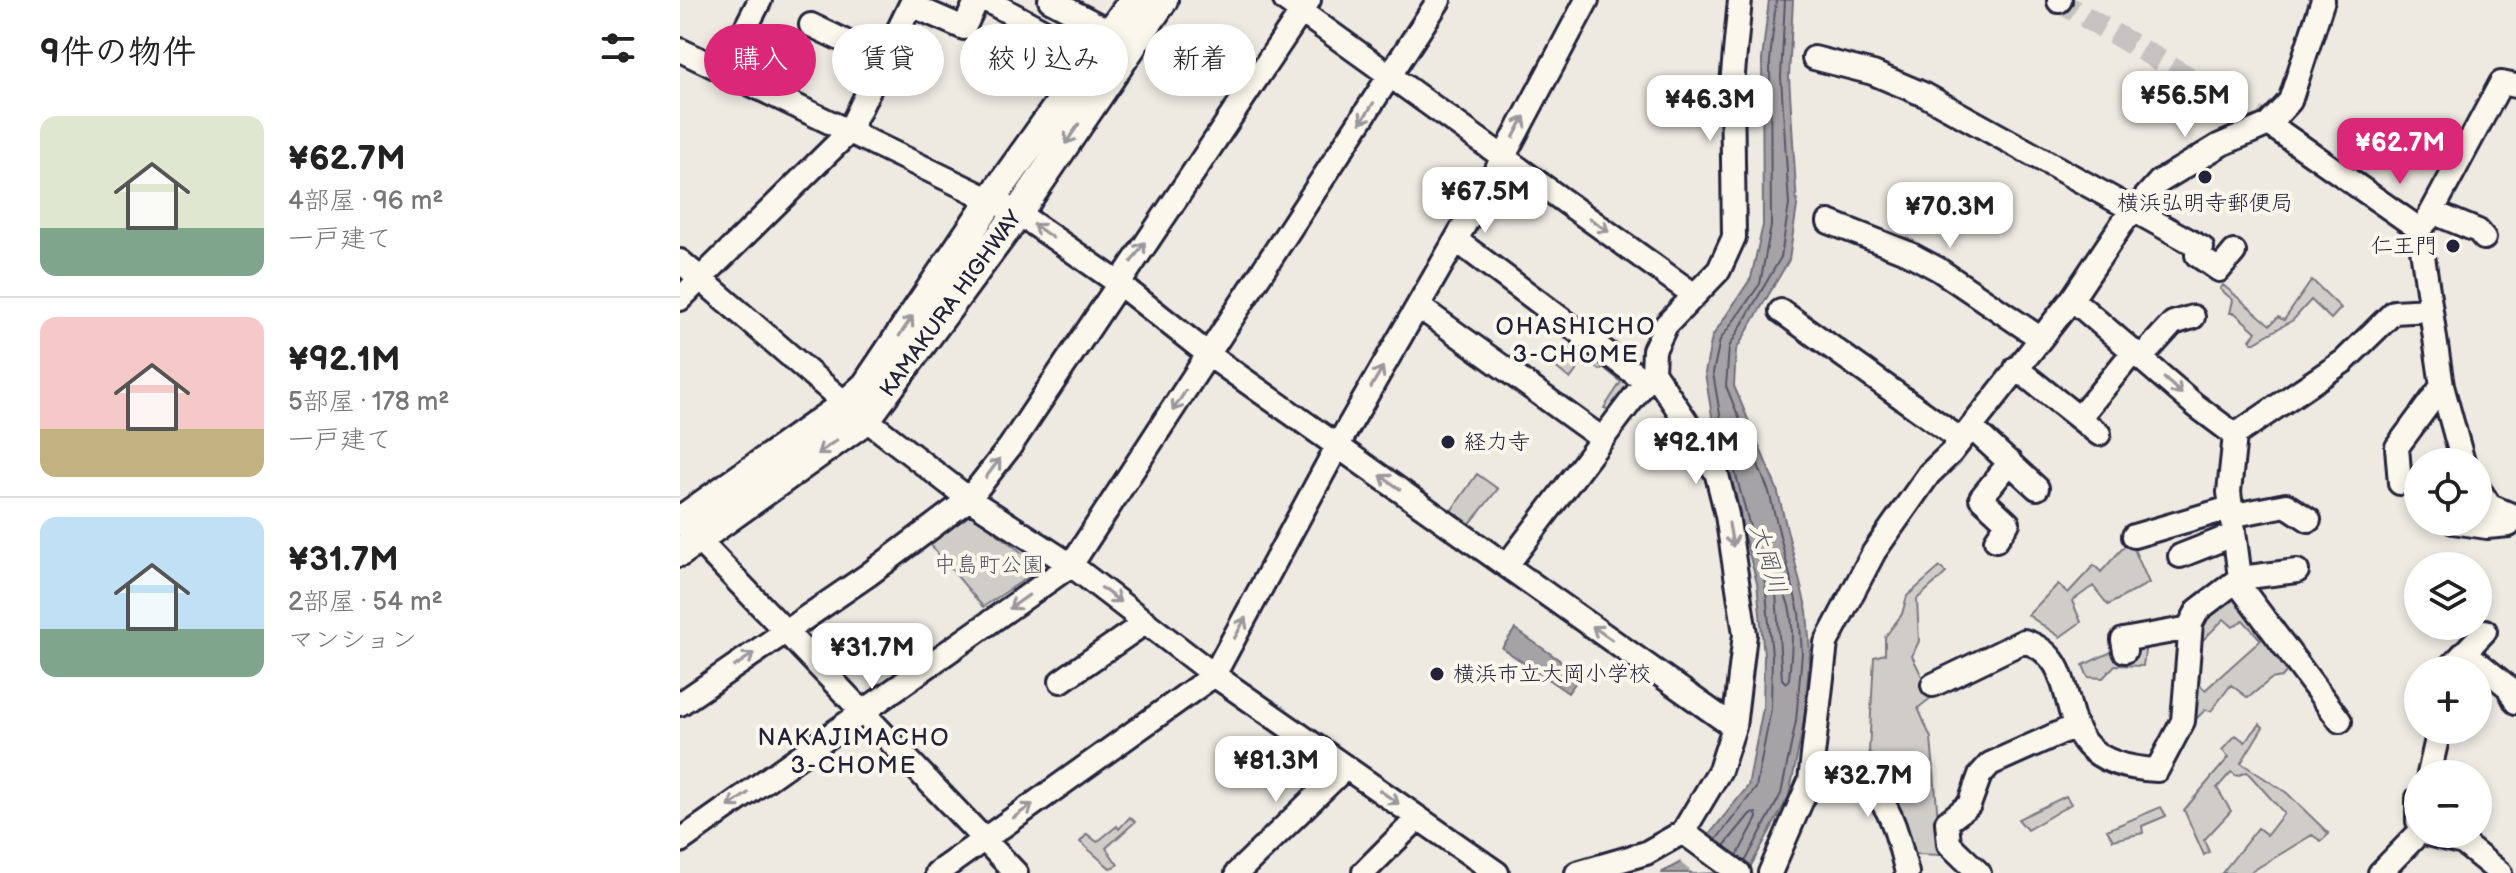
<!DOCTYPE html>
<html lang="ja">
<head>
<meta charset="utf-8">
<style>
  body { margin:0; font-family:"Balsamiq Sans","Klee One",sans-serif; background:#f6f6f6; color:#222; height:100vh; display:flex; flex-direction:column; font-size:30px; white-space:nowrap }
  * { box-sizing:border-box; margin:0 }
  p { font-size:26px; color:#767676 }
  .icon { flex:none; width:44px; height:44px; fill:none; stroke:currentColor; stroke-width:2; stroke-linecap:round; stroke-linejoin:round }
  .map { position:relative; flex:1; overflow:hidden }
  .side { display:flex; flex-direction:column; background:#fff; width:680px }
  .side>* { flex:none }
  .hud { position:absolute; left:24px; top:24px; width:760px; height:72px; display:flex; gap:16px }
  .buttons { position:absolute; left:1724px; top:448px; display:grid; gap:16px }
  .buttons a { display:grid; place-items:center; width:88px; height:88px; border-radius:50%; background:#fff; box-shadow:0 4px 12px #0003; font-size:40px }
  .price { position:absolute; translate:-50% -68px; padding:0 18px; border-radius:16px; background:#fff; color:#222; font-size:26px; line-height:52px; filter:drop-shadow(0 2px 4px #0008) }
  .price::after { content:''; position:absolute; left:50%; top:48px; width:24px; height:18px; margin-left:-12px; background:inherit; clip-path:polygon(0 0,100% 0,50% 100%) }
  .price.selected { background:#db2777; color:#fff }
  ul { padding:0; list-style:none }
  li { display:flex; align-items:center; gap:24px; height:200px; padding:0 40px }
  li+li { border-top:2px solid #e0e0e0 }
  li span { display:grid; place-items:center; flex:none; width:224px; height:160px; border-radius:16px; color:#555 }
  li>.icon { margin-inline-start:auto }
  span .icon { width:96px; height:96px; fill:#fffc; stroke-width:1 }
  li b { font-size:34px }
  h2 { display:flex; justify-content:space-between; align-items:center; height:96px; padding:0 40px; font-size:34px }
  .chip { padding:0 28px; border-radius:36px; background:#fff; box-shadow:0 4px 12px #0003; font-size:28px; line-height:72px }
  .chip.selected { background:#db2777; color:#fff }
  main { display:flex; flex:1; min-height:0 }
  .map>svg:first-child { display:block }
  .green { fill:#d0cdc9; stroke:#797882; stroke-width:2 }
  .water { fill:#a6a3a7; stroke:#716f7c; stroke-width:2 }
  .pier { fill:#eeeae2 }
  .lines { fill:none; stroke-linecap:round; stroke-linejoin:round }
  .shore { stroke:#575666; stroke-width:2 }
  .minor-tunnel { stroke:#c5c2c1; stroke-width:22; stroke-dasharray:22 11; stroke-linecap:butt }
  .minor-casing { stroke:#22223b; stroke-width:28 }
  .major-casing { stroke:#22223b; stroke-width:34 }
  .minor { stroke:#fbf7ec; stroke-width:22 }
  .major { stroke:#fbf7ec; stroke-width:28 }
  .oneway { stroke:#99979c }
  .poi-dot { fill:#22223b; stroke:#fbf7ec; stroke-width:3 }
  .labels { text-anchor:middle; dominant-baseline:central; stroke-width:8; stroke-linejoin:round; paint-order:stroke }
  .poi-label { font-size:22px; fill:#22223b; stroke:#fbf7ec; text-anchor:start }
  .street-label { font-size:22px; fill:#22223b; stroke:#fbf7ec }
  .park-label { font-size:22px; fill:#565566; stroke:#fbf7ec }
  .neighbourhood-label { font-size:24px; letter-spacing:2px; fill:#22223b; stroke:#fbf7ec }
  .water-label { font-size:24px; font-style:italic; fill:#575666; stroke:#fbf7ec }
</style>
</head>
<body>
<main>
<section class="side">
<h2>9件の物件<svg class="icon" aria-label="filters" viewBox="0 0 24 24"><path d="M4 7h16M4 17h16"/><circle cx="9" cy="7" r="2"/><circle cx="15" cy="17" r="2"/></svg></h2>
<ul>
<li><span style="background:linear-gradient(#dfe7d0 70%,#7fa58c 0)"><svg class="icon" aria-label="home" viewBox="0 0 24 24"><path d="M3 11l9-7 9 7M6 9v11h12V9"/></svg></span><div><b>¥62.7M</b><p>4部屋 · 96 m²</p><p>一戸建て</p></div></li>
<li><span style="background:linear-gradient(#f6c9c9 70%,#c2b280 0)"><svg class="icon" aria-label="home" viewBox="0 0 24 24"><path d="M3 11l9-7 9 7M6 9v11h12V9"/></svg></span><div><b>¥92.1M</b><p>5部屋 · 178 m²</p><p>一戸建て</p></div></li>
<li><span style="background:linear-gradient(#bfe0f5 70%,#7fa58c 0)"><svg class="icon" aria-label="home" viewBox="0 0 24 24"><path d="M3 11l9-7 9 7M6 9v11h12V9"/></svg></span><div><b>¥31.7M</b><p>2部屋 · 54 m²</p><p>マンション</p></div></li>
</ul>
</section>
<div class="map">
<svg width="1836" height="873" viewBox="0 0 1836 873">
  <rect width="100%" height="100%" fill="#eeeae2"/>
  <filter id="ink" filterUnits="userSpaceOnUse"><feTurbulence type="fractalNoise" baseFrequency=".0125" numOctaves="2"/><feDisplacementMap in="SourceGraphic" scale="16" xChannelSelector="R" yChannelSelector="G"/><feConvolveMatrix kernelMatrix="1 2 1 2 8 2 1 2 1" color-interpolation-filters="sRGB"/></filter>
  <g filter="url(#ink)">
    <!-- green -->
    <path class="green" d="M 1632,280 L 1661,308 L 1651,319 L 1631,300 L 1613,320 L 1573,343 L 1570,340 L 1576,332 L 1555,313 L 1550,313 L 1553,300 L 1540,289 L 1543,285 L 1590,325 L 1598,317 L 1604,320 Z
      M 897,341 L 954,381 L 933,411 L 924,408 L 941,382 L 924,368 L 920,370 L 905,359 L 890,379 L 874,366 Z
      M 797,474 L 818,489 L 788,526 L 771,511 Z
      M 289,512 L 362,568 L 303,607 L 250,544 Z
      M 1450,540 L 1469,583 L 1428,605 L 1413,586 L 1392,601 L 1401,622 L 1380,637 L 1348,615 L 1378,584 L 1388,593 L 1414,565 L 1421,572 Z
      M 1260,567 L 1266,573 L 1237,599 L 1239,641 L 1232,656 L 1252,697 L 1238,708 L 1251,738 L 1261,855 L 1236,854 L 1200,786 L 1200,761 L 1189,752 L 1194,657 L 1205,654 L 1205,637 L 1222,614 L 1227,596 Z
      M 1556,594 L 1611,666 L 1602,677 L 1591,679 L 1568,698 L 1551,685 L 1531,711 L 1525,710 L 1514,721 L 1509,715 L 1512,677 L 1525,690 L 1581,640 L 1563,620 L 1553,627 L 1544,619 L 1520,643 L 1514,642 L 1527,612 Z
      M 1466,643 L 1463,666 L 1435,665 L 1423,678 L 1408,677 L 1403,665 L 1440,648 Z
      M 1580,724 L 1583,727 L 1561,763 L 1607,793 L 1649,834 L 1641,841 L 1632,835 L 1569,873 L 1542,873 L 1578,828 L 1587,835 L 1604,813 L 1567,772 L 1557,776 L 1551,772 L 1537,788 L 1551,811 L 1524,840 L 1529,852 L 1524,855 L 1504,810 L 1549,757 L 1542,750 L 1556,735 L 1565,742 Z
      M 1386,796 L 1391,804 L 1347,830 L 1338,819 Z
      M 1481,807 L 1486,816 L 1462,826 L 1463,833 L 1433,840 L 1427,830 Z
      M 450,817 L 455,822 L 426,848 L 438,865 L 430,868 L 400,842 L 407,834 L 417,842 L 437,826 L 439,829 Z"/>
    <!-- water -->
    <path class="water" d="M 1089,0 L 1113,0 L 1109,77 L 1117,206 L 1109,260 L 1056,350 L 1054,386 L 1097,489 L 1127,611 L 1130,653 L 1124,722 L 1109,796 L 1067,873 L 981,873 L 1012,856 L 1068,786 L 1083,708 L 1084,655 L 1077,583 L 1033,422 L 1025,373 L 1032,337 L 1071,278 L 1083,225 L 1082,60 Z
      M 835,629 L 901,675 L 888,693 L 822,648 Z"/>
    <!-- pier -->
    <path class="pier" d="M 1026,834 L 1074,871 L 1013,873 L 1000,862 Z"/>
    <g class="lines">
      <!-- shore -->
      <path class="shore" d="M 1100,589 C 1118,607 1111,655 1109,679 L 1106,683 L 1102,679 L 1096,593 Z
        M 1036,840 L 1076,788 L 1091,709 L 1092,655 L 1085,582 L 1041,420 L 1033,373 L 1040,340 L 1080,284 L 1091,226 L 1090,61 L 1096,0
        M 1044,846 L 1070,814 L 1076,813 L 1077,818 L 1057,856
        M 1065,862 L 1101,794 L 1116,721 L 1122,653 L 1119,612 L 1089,492 L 1046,386 L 1049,347 L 1101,257 L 1109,205 L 1101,77 L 1105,0"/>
      <!-- minor-tunnel -->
      <path class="minor-tunnel" d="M 1376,0 L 1589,124"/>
      <!-- minor casing -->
      <g class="minor-casing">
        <path id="minor" d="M 306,0 L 399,50
          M 370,0 L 431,32
          M 605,0 L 1013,294
          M 1379,1 L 1380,0
          M 231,5 L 284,28 L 297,0
          M 131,25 L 204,60
          M 0,50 L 338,213 L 437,282 L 529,355 L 1054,727
          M 1134,58 L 1193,73 L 1245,95 L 1522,248 L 1517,255 L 1539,270 L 1554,252
          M 43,72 L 80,0
          M 1589,124 L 1739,229 L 1762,386 L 1783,462
          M 1752,212 L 1798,231 L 1804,238
          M 1149,222 L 1228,253 L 1258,269 L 1360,338
          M 1739,229 L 1747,221 L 1821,83 L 1836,86
          M 776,240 L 963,380
          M 0,261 L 166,404 L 289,499 L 391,565 L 534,675 L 817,873
          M 0,299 L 168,133 L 233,0
          M 1392,299 L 1515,405 L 1555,435 L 1664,361 L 1714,312 L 1749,310
          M 738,306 L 921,438
          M 1101,311 L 1281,440
          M 1461,358 L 1493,323 L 1513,317
          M 1336,368 L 1419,434
          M 1399,418 L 1454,351
          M 1292,428 L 1357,488
          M 1720,483 L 1717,447 L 1762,386
          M 1798,488 L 1810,506 L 1836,517
          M 1550,516 L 1606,505 L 1629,520
          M 1773,522 L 1807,527 L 1829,525 L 1834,517
          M 6,527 L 336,873
          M 1454,536 L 1550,508
          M 1316,540 L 1328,523 L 1301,498 L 1330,462
          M 1500,556 L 1553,535
          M 827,565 L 973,372
          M 1560,578 L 1617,571
          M 1556,581 L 1660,721
          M 1445,651 L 1443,640 L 1510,628
          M 1785,652 L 1828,687 L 1836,702
          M 1768,670 L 1805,631
          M 381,681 L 466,622
          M 1253,685 L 1344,641 C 1419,665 1350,764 1477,770 L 1503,721 L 1511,623 L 1518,610 L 1560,578 L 1549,492 L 1555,435
          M 0,704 L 188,575 L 289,499 L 329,448 L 629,0
          M 1749,774 L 1759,730
          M 1130,781 C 1206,774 1211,810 1227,873
          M 1738,798 L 1738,821
          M 1003,832 L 1059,873
          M 1748,834 L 1783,843 L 1820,873
          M 0,841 L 391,565 L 759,0
          M 684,872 L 738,818
          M 257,873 L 534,675 L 658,445 L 824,156 L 907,0
          M 557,873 L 666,767
          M 897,873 L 966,853 L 1003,832 L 1040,770 L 1054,727 L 1065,634 L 1047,515 L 1037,475 L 1022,445 L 973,372 L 974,350 L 986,325 L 1039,270 L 1054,237 L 1052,84 L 1060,0
          M 1090,873 L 1130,781 L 1146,643 L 1194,552 L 1249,474 L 1271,453 L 1392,299 L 1444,221 L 1479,182 L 1540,145 L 1589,124 L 1610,101 L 1643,0
          M 1299,873 L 1269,844 L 1267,822 L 1289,805 L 1300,775 L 1310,764 L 1395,726
          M 1700,873 L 1738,834"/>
      </g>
      <!-- major casing -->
      <g class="major-casing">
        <path id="major" d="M 0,521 L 166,404 L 186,386 L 311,200 L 454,0
          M 0,552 L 186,419 L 338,213 L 483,0"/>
      </g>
      <!-- minor -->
      <use href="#minor" class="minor"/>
      <!-- major -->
      <use href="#major" class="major"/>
    </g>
    <!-- one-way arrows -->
    <defs><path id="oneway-shaft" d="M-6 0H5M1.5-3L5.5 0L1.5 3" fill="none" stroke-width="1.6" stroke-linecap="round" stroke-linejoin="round" transform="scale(2)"/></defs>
    <g class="oneway">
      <use href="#oneway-shaft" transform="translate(687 113) rotate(123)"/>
      <use href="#oneway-shaft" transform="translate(839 127) rotate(-62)"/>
      <use href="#oneway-shaft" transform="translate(392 134) rotate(124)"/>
      <use href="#oneway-shaft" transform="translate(919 225) rotate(36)"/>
      <use href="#oneway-shaft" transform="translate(363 231) rotate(-145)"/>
      <use href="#oneway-shaft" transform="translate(458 252) rotate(-56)"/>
      <use href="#oneway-shaft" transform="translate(226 326) rotate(-56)"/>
      <use href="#oneway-shaft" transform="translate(697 377) rotate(-60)"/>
      <use href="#oneway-shaft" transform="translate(1493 386) rotate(42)"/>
      <use href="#oneway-shaft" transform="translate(499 401) rotate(123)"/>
      <use href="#oneway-shaft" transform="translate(147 447) rotate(144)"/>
      <use href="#oneway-shaft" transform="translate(313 468) rotate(-53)"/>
      <use href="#oneway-shaft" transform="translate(710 482) rotate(-144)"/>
      <use href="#oneway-shaft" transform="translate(1051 535) rotate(80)"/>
      <use href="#oneway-shaft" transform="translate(431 595) rotate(37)"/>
      <use href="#oneway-shaft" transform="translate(339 602) rotate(145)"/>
      <use href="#oneway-shaft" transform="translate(560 628) rotate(-62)"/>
      <use href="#oneway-shaft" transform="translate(922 633) rotate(-145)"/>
      <use href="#oneway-shaft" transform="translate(64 660) rotate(-35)"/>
      <use href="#oneway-shaft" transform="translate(709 797) rotate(35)"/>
      <use href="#oneway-shaft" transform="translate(58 800) rotate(145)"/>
      <use href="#oneway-shaft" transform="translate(343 811) rotate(-35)"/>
    </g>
  </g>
  <!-- markers -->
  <g class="poi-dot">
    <circle cx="1525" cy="177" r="8"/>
    <circle cx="1773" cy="246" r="8"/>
    <circle cx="768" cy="442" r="8"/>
    <circle cx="757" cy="674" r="8"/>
  </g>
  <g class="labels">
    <!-- poi labels -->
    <g class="poi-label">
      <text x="1525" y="203" text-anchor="middle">横浜弘明寺郵便局</text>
      <text x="1757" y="246" text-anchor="end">仁王門</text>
      <text x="784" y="442">経力寺</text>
      <text x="773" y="674">横浜市立大岡小学校</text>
    </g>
    <!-- street labels -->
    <g class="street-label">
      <text transform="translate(271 304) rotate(-54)">KAMAKURA HIGHWAY</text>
    </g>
    <!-- park labels -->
    <g class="park-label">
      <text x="309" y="565">中島町公園</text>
    </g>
    <!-- neighbourhood labels -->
    <g class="neighbourhood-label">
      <text x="896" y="326">OHASHICHO<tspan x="896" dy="28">3-CHOME</tspan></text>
      <text x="174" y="737">NAKAJIMACHO<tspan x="174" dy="28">3-CHOME</tspan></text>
    </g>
    <!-- water labels -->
    <g class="water-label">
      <text transform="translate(1088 559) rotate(73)">大岡川</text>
    </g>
  </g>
</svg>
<div class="buttons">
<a><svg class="icon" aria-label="locate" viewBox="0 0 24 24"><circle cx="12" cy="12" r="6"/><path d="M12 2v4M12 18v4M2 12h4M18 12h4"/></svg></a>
<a><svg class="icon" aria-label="layers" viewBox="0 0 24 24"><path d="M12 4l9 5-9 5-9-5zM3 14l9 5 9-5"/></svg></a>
<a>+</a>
<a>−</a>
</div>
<b class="price" style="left:1505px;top:139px">¥56.5M</b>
<b class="price" style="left:1030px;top:143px">¥46.3M</b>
<b class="price selected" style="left:1720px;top:186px">¥62.7M</b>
<b class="price" style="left:805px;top:235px">¥67.5M</b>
<b class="price" style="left:1270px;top:250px">¥70.3M</b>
<b class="price" style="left:1016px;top:486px">¥92.1M</b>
<b class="price" style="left:192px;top:691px">¥31.7M</b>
<b class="price" style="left:596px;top:804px">¥81.3M</b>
<b class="price" style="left:1188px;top:819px">¥32.7M</b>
<div class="hud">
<a class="chip selected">購入</a>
<a class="chip">賃貸</a>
<a class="chip">絞り込み</a>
<a class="chip">新着</a>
</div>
</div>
</main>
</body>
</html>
